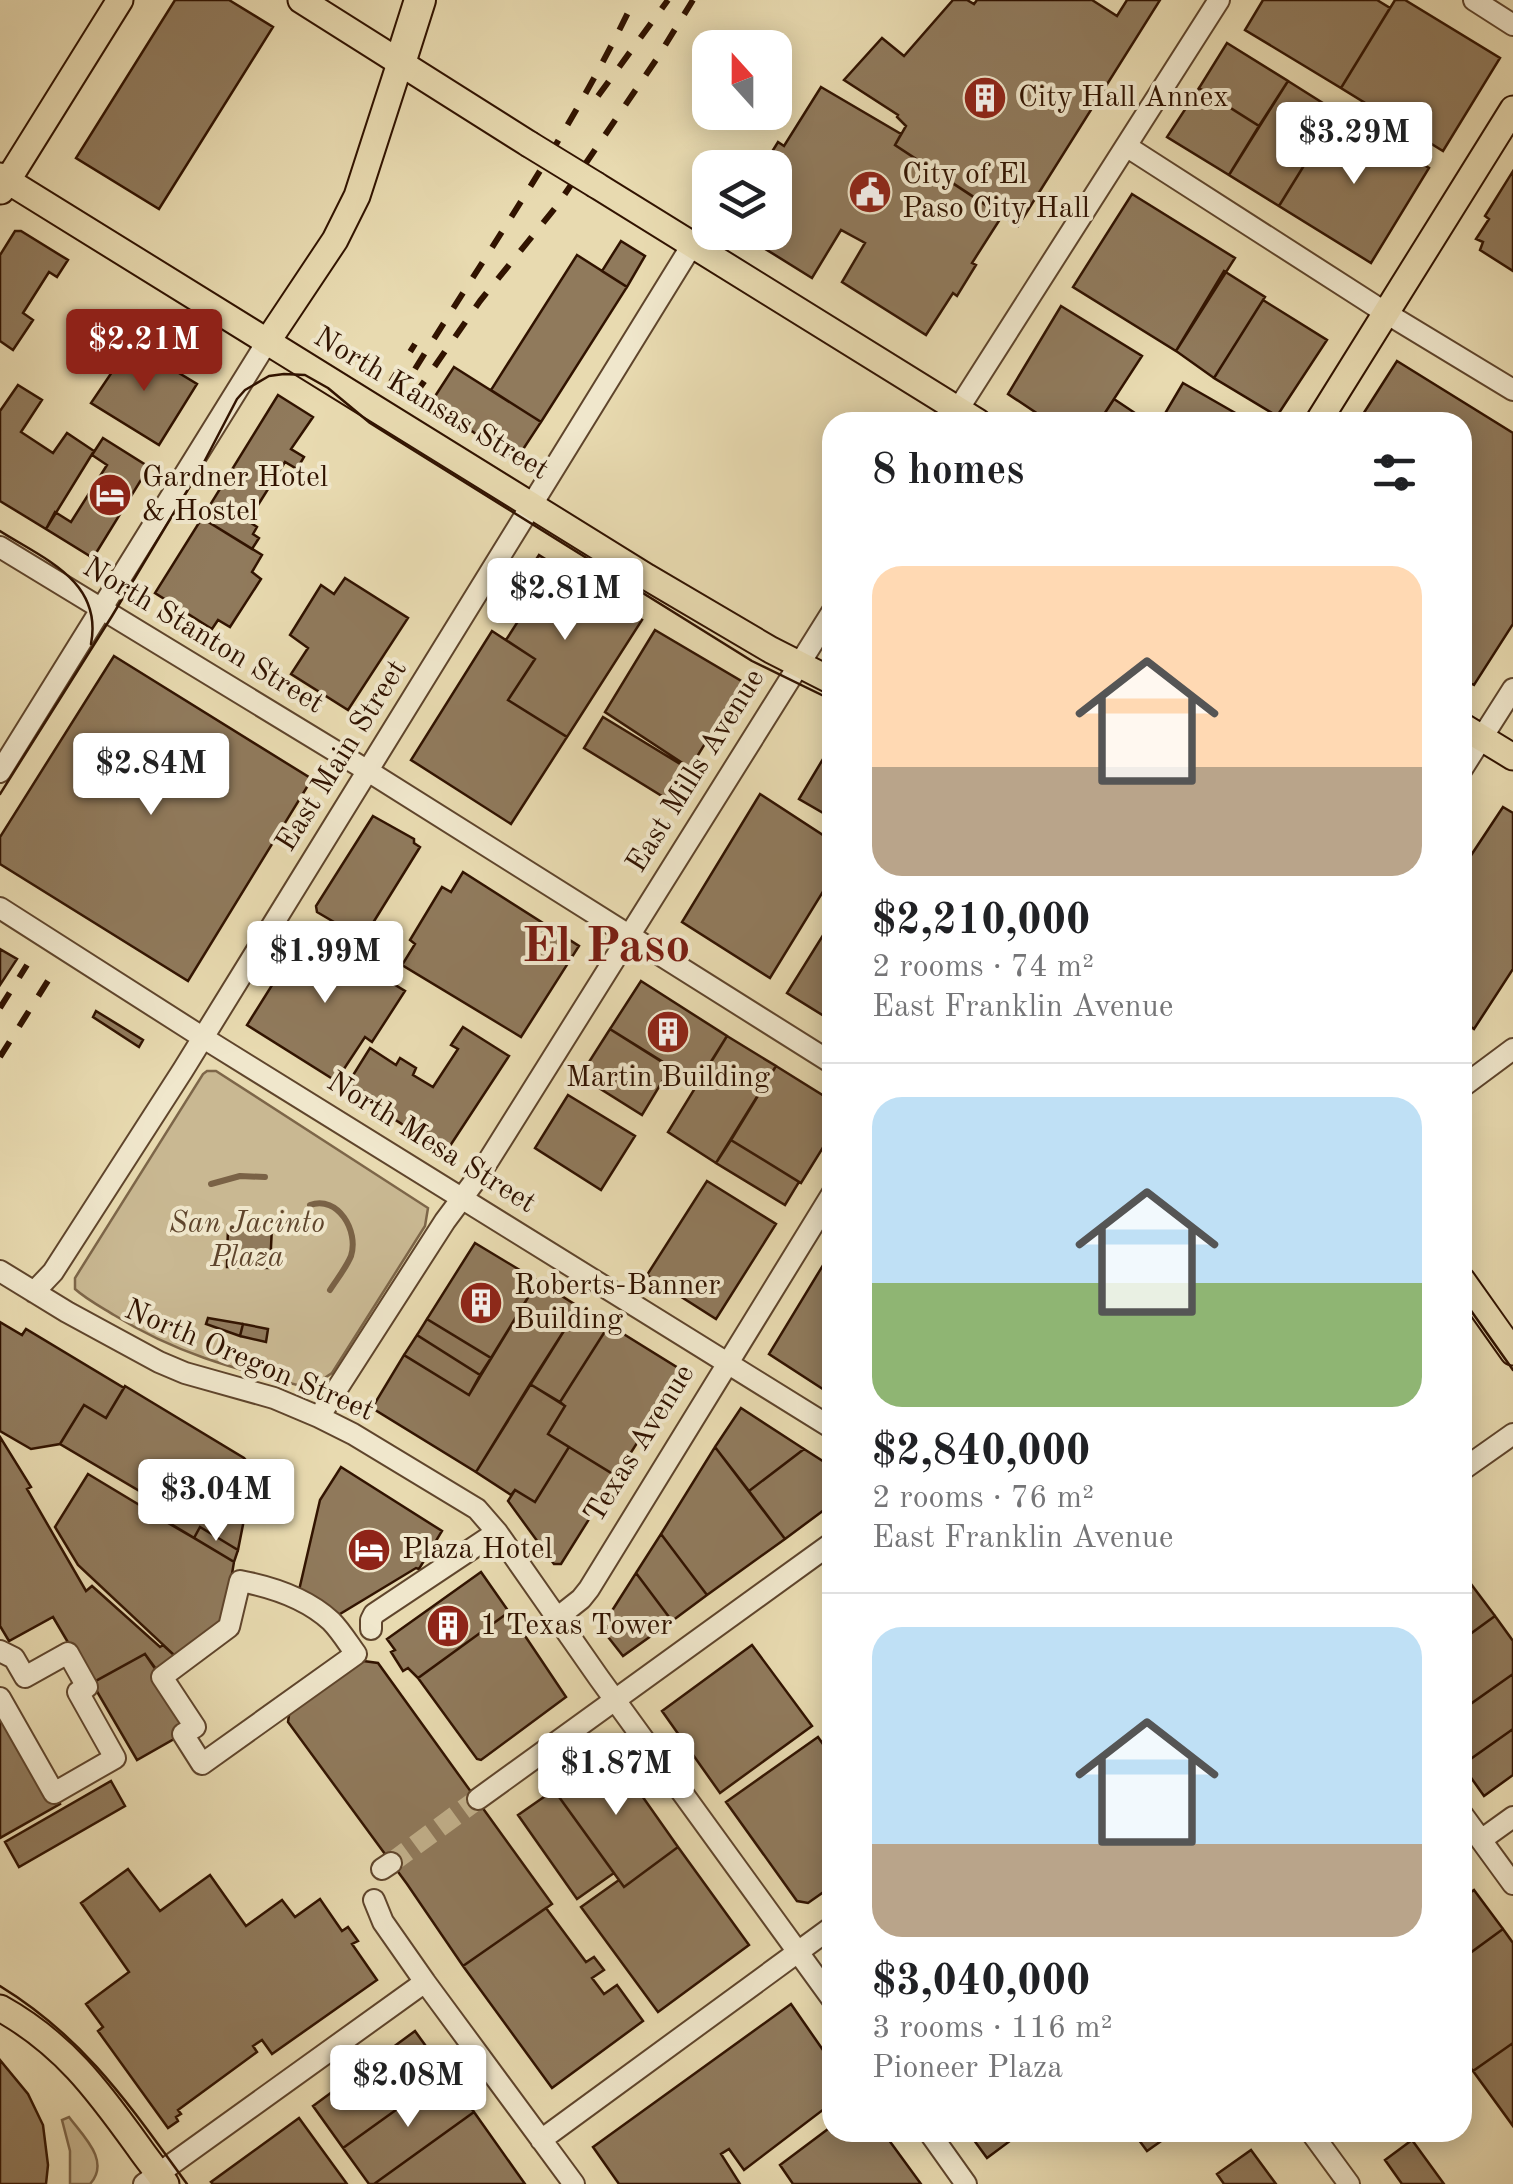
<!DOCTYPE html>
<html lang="en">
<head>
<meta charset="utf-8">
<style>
  body { margin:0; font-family:"Old Standard TT",serif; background:#f6f6f6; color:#202124; height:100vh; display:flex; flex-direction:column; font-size:38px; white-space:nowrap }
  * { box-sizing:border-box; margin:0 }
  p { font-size:32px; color:#757577 }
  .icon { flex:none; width:55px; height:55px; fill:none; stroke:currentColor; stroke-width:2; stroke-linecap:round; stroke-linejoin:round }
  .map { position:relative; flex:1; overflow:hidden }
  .details { position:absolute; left:822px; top:412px; width:650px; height:1730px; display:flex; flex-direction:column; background:#fff; border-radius:30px; box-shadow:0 5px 25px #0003 }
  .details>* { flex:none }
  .needle { width:65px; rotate:339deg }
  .buttons { position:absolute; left:692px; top:30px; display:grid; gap:20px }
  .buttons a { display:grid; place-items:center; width:100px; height:100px; border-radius:20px; background:#fff; box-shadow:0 5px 25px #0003; font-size:50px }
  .price { position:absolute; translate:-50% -85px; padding:0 22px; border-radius:10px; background:#fff; color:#222; font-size:32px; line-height:65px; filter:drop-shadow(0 2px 5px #0008) }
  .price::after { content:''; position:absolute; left:50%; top:60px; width:30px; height:22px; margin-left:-15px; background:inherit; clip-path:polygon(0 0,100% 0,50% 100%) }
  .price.active { background:#8f2418; color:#fff }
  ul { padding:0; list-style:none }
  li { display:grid; align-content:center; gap:20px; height:530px; padding:0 50px }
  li+li { border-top:2px solid #e0e0e0 }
  li span { display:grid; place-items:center; height:310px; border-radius:30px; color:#555 }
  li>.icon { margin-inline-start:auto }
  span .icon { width:180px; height:180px; fill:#fffc; stroke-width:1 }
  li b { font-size:42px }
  h2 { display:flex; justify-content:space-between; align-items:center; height:120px; padding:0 50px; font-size:42px }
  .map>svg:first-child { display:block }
  .green { fill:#c9b892; stroke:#7d6649; stroke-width:2.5 }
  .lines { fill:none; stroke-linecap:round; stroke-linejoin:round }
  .stream { stroke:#7a6246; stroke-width:6 }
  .building { fill:#907a5c; stroke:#311300; stroke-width:2.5 }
  .minor-tunnel { stroke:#c3b28d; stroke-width:20; stroke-dasharray:20 10; stroke-linecap:butt }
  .minor-casing { stroke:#5f452c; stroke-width:24 }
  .major-casing { stroke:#311300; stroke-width:29 }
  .highway-casing { stroke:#311300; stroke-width:34 }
  .minor { stroke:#f0e7cc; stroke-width:20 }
  .major { stroke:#e8dab0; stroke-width:25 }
  .highway { stroke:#e8dab0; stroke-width:30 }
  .tram { stroke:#311300; stroke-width:2.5 }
  .rail { stroke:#311300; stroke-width:6; stroke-dasharray:18 18; stroke-linecap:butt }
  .major-bridge-casing { stroke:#311300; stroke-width:29; stroke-linecap:butt }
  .major-bridge { stroke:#e8dab0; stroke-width:25 }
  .labels { text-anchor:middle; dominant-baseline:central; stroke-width:8; stroke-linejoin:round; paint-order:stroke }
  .poi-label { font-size:30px; fill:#311300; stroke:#f0e7cc; text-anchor:start }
  .street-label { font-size:30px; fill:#311300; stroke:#f0e7cc }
  .park-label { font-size:30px; font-style:italic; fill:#5f452c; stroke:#f0e7cc }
  .town-label { font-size:50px; font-weight:bold; fill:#7a1f14; stroke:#f0e7cc }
</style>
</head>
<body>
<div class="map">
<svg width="1513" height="2184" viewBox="0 0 1513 2184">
  <rect width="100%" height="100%" fill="#e8dab0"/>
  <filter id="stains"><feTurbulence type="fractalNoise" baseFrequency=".002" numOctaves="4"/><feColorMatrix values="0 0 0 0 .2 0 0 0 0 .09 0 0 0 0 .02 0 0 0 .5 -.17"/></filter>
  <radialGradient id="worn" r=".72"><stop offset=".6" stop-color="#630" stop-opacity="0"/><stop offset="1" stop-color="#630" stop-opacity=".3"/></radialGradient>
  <!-- green -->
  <path class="green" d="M 207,1071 L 216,1071 L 428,1208 L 425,1226 L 332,1373 L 320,1381 L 301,1386 C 232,1368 175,1353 114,1315 C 101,1307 86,1299 75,1289 L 75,1278 L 203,1074 Z
    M 69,2117 C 83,2136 111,2161 90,2184 L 70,2184 L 70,2151 L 62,2120 Z"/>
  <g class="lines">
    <!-- stream -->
    <path class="stream" d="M 211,1184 L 240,1176 L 265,1177
      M 310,1205 C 338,1195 359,1231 351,1256 C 346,1268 337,1279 330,1290"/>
  </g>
  <!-- building -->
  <path class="building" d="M 175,0 L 229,0 L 273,27 L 159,209 L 76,158 Z
    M 953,0 L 967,0 L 974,4 L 977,0 L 1092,0 L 1117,16 L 1127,0 L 1160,0 L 1018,226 L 895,145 L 906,126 L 897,117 L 898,115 L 844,80 L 882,38 L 904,56 Z
    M 1263,0 L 1377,0 L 1390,8 L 1341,88 L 1245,30 Z
    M 1395,0 L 1405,0 L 1500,58 L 1443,151 L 1341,88 Z
    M 1227,43 L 1288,81 L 1259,126 L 1199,88 Z
    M 1288,81 L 1337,112 L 1279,206 L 1229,175 Z
    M 821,87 L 901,134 L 895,145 L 1002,216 L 972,263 L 976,265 L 957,296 L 953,293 L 926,335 L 842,282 L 865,243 L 841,230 L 812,278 L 738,232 L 775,232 L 775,168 L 762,168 L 778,142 L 784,146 Z
    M 1199,88 L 1259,126 L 1229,175 L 1167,137 Z
    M 1337,112 L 1429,168 L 1371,263 L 1279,206 Z
    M 1513,171 L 1513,271 L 1480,250 L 1483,242 L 1476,239 L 1489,219 L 1485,216 Z
    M 1132,194 L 1235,258 L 1176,351 L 1073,287 Z
    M 15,231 L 21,231 L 68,260 L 57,277 L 49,272 L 23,313 L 33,320 L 13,350 L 0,341 L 0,255 Z
    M 621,241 L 645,256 L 627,287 L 602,271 Z
    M 577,255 L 627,287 L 541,422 L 491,390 Z
    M 1224,271 L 1265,297 L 1214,378 L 1176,351 Z
    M 1263,300 L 1327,340 L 1277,416 L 1214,378 Z
    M 1061,306 L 1142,356 L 1099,422 L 1050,422 L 1008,394 Z
    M 131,344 L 197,384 L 159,445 L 91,403 Z
    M 1397,361 L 1513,433 L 1513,624 L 1474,685 L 1462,679 L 1462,422 L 1358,422 Z
    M 454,367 L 541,422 L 516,460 L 430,404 Z
    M 1183,383 L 1251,422 L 1160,422 Z
    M 18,385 L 42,400 L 21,432 L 53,453 L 67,433 L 94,451 L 46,529 L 0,501 L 0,411 Z
    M 278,395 L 313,417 L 291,449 L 304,457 L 297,469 L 285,462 L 248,521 L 257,527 L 253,534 L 259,538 L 252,549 L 202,518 Z
    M 1114,399 L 1135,413 L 1129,422 L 1099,422 Z
    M 103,438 L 149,467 L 93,558 L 46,529 L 55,512 L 71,522 L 107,465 L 92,455 Z
    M 202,518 L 262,555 L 252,572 L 261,579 L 230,627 L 218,620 L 212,629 L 155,593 Z
    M 539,555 L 642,620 L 567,737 L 508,700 L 535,659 L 506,640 L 524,612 L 508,602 Z
    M 345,578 L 408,618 L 348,710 L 291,674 L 308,648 L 290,635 L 321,585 L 334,594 Z
    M 655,630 L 743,682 L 690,768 L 605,712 Z
    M 492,631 L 535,659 L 508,700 L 567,737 L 511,824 L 411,760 Z
    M 114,656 L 312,779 L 188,981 L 0,864 L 0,837 Z
    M 603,717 L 690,770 L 670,801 L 584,748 Z
    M 832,744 L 832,818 L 799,799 Z
    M 760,794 L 832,841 L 832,877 L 770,978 L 682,922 Z
    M 1503,807 L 1513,813 L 1513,969 L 1474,1029 L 1462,1021 L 1462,869 Z
    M 373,816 L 414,839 L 414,843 L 420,847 L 363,939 L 317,912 L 316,906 Z
    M 463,872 L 579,946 L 521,1037 L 402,965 L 415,944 L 410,940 L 442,887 L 451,892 Z
    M 306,931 L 405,991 L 372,1042 L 365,1037 L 336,1081 L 247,1025 Z
    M 825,932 L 832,937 L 832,1021 L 787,993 Z
    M 0,949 L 17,959 L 0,985 Z
    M 641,981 L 727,1036 L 697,1084 L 610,1029 Z
    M 96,1011 L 143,1040 L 139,1047 L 93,1017 Z
    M 463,1027 L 509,1056 L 446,1152 L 345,1088 L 370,1048 L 396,1065 L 400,1058 L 416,1068 L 413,1075 L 433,1087 L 458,1049 L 451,1045 Z
    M 610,1029 L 671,1067 L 642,1115 L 580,1076 Z
    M 727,1036 L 776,1066 L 716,1163 L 668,1132 Z
    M 776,1066 L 832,1101 L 832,1133 L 801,1183 L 731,1140 Z
    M 568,1095 L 635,1136 L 601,1190 L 535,1148 Z
    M 731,1140 L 799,1182 L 785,1205 L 716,1163 Z
    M 707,1181 L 776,1224 L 716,1319 L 647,1275 Z
    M 228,1225 L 272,1226 L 270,1268 L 227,1267 Z
    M 475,1243 L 538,1281 L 491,1358 L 427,1319 Z
    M 828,1257 L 832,1260 L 832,1395 L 769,1354 Z
    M 538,1281 L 579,1307 L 476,1472 L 372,1408 L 404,1355 L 469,1395 Z
    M 579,1307 L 609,1325 L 560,1402 L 530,1384 Z
    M 208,1318 L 243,1324 L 240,1336 L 206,1324 Z
    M 427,1319 L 491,1358 L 480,1375 L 417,1335 Z
    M 0,1322 L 22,1335 L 26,1329 L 124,1388 L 106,1418 L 84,1405 L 60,1444 L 31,1449 L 0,1431 Z
    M 243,1324 L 268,1329 L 266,1342 L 240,1336 Z
    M 609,1325 L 683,1371 L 616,1476 L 548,1434 L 565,1406 L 560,1402 Z
    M 417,1335 L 480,1375 L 469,1395 L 404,1355 Z
    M 530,1384 L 565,1406 L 548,1434 L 569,1447 L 535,1502 L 515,1490 L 511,1495 L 476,1472 Z
    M 125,1386 L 244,1458 L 250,1465 L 253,1474 L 238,1550 L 200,1527 L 194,1538 L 156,1516 L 163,1505 L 60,1444 L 84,1405 L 106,1418 Z
    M 741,1408 L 804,1449 L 749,1491 L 715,1447 Z
    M 0,1437 L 31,1487 L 27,1489 L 86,1591 L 92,1586 L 160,1647 L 163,1645 L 175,1656 L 156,1669 L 145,1654 L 92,1683 L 53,1617 L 9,1641 L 0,1626 Z
    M 569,1447 L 616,1476 L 561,1564 L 554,1564 L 508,1501 L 515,1490 L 535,1502 Z
    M 715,1447 L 785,1539 L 707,1595 L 661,1534 Z
    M 804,1449 L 832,1467 L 832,1504 L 785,1539 L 749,1491 Z
    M 341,1467 L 442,1531 L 419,1569 L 416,1568 L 330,1620 L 297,1599 L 320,1500 Z
    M 88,1474 L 234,1562 L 225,1615 L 218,1625 L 175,1656 L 78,1565 L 55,1527 Z
    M 200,1527 L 238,1550 L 234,1562 L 194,1538 Z
    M 661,1534 L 707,1595 L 672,1621 L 636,1573 Z
    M 481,1572 L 509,1612 L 418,1678 L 408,1668 L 403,1671 L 391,1652 L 395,1650 L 387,1639 Z
    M 1462,1572 L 1495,1616 L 1462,1640 Z
    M 636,1573 L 672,1621 L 623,1656 L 601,1628 Z
    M 509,1612 L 566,1697 L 481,1760 L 477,1759 L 418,1678 Z
    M 1495,1616 L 1513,1641 L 1513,1674 L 1462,1710 L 1462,1640 Z
    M 752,1645 L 812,1726 L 720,1793 L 662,1711 Z
    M 145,1654 L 195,1727 L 137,1760 L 92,1683 Z
    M 356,1660 L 378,1663 L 552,1904 L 463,1966 L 407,1884 L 288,1722 L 290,1708 Z
    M 1513,1674 L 1513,1729 L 1462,1765 L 1462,1710 Z
    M 0,1698 L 60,1804 L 0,1838 Z
    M 1513,1729 L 1513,1775 L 1484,1796 L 1462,1765 Z
    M 818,1737 L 832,1757 L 832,1886 L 808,1903 L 797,1901 L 726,1802 Z
    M 609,1749 L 678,1847 L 624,1887 L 554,1790 Z
    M 111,1781 L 125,1806 L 19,1867 L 5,1842 Z
    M 554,1790 L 614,1873 L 577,1899 L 518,1815 Z
    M 678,1847 L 749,1945 L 658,2012 L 581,1907 L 619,1880 L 624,1887 Z
    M 128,1869 L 160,1911 L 210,1875 L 246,1926 L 282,1900 L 295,1917 L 320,1899 L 342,1931 L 348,1927 L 358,1941 L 352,1944 L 377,1980 L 272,2054 L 262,2040 L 253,2046 L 257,2052 L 178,2110 L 181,2114 L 176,2117 L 178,2121 L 168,2128 L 98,2031 L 103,2027 L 86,2004 L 129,1972 L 81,1903 Z
    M 1474,1890 L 1503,1929 L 1462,1959 L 1462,1898 Z
    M 546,1908 L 586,1962 L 594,1957 L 604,1970 L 592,1978 L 604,1994 L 617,1985 L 643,2021 L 552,2088 L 463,1966 Z
    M 1503,1929 L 1513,1943 L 1513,2043 L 1473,2071 L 1462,2057 L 1462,1959 Z
    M 791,2004 L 832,2063 L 832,2103 L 744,2170 L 729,2149 L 721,2154 L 740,2184 L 619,2184 L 593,2147 Z
    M 415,2031 L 446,2074 L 343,2148 L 313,2106 Z
    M 1513,2043 L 1513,2126 L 1473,2071 Z
    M 0,2060 L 28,2094 L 43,2125 L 48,2165 L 46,2184 L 0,2184 Z
    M 446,2074 L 474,2112 L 374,2184 L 369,2184 L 343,2148 Z
    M 474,2112 L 525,2184 L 374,2184 Z
    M 299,2118 L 347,2184 L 213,2184 L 211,2182 Z
    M 832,2126 L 832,2132 L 883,2132 L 921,2184 L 793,2184 L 780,2165 Z
    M 968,2132 L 1022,2132 L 987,2158 Z
    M 1133,2132 L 1174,2132 L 1147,2151 Z
    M 1412,2140 L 1444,2184 L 1402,2184 L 1385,2160 Z
    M 1251,2150 L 1276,2184 L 1224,2184 L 1217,2174 Z"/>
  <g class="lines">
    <!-- minor-tunnel -->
    <path class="minor-tunnel" d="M 391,1863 L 478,1799"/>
    <!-- minor casing -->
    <g class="minor-casing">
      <path id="minor" d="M 1474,0 L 1513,25
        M 1126,146 L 1386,313 L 1513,390
        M 950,422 L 1219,0
        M 0,547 L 368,771 L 832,1063
        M 1462,769 L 1513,689
        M 0,772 L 267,342
        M 0,908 L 202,1037 L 832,1428
        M 1462,1087 L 1513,1049
        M 0,1271 L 67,1312 L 159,1362 L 185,1373 L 274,1398 L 319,1417 L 353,1434 L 477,1509 L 497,1532 L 599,1678 L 832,1999
        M 34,1292 L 53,1272 L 183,1070 L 692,245
        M 319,1417 L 445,1221 L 480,1174 L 832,612
        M 1462,1470 L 1513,1434
        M 240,1581 C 272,1587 306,1598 331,1621 C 340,1630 348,1643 356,1654 L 202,1764 L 183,1734 L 195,1727 L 162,1677 L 229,1627 Z
        M 557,1618 L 581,1599 L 589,1589 L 832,1194
        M 371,1629 L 371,1620 L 374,1614 L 497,1532
        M 0,1651 L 14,1658 L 25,1677 L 68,1653 L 87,1687 L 78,1692 L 115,1758 L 54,1793 L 0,1698
        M 478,1799 L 832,1543
        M 1462,1814 L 1513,1884
        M 1481,1840 L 1513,1817
        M 382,1869 L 391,1863
        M 374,1900 L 383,1922 L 425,1982 L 574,2184
        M 929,2132 L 966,2184
        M 1311,2132 L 1349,2184
        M 541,2140 L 832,1927
        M 144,2184 L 425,1982"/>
    </g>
    <!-- major casing -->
    <g class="major-casing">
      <path id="major" d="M 301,0 L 529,144
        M 0,176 L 647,577 L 771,650 L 832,681
        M 596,185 L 978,422
        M 1,191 L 120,0
        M 267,342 L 335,240 L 357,196 L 400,63
        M 1318,422 L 1513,109
        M 1462,726 L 1513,757
        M 1462,1280 L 1513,1352
        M 0,2008 C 63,2043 97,2089 138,2146 C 147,2159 157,2171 166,2184"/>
    </g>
    <!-- highway casing -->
    <g class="highway-casing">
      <path id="highway" d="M 400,63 L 420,0"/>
    </g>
    <!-- minor -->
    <use href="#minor" class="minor"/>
    <!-- major -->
    <use href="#major" class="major"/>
    <!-- highway -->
    <use href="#highway" class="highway"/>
    <!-- tram -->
    <path class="tram" d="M 0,531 C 44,559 103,581 91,644
      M 0,794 L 112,616 L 202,466 L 237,399 L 245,390 L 269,376 L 284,374 L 305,375 L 328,388 L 370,423 L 397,440 L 752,661 L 832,700
      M 1462,1298 L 1513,1370
      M 0,1986 C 85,2038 130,2106 187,2184"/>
    <!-- rail -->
    <path class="rail" d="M 598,96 L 668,0
      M 415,369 C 490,248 573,129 634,0
      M 391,382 L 415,344
      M 414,396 L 480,301 L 556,207 L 656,60 L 693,0
      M 0,1008 L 27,965
      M 0,1057 L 49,979"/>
    <!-- major-bridge casing -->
    <g class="major-bridge-casing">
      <path id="major-bridge" d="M 529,144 L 596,185"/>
    </g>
    <!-- major-bridge -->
    <use href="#major-bridge" class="major-bridge"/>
  </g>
  <!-- icons -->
  <defs>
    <g id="building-disc" transform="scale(2.25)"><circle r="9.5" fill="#8f2418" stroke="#f0e7cc"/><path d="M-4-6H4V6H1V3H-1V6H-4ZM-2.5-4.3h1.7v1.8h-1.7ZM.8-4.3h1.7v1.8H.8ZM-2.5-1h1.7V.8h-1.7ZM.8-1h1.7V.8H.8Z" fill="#fff"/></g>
    <g id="civic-disc" transform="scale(2.25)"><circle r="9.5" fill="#8f2418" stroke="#f0e7cc"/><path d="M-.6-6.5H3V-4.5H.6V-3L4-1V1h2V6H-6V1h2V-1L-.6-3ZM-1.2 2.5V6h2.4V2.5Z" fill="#fff"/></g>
    <g id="hotel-disc" transform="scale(2.25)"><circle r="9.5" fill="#8f2418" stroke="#f0e7cc"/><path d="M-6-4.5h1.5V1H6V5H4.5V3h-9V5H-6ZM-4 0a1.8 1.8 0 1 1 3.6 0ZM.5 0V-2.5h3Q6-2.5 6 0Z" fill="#fff"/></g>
  </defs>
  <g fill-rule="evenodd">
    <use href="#building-disc" x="985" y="98"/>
    <use href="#civic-disc" x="870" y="192"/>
    <use href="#hotel-disc" x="110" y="495"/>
    <use href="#building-disc" x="668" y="1032"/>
    <use href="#building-disc" x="481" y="1303"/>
    <use href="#hotel-disc" x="369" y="1550"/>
    <use href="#building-disc" x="448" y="1626"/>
  </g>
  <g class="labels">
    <!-- poi labels -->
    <g class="poi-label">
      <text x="1018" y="98">City Hall Annex</text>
      <text x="902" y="175">City of El<tspan x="902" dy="34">Paso City Hall</tspan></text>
      <text x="142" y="478">Gardner Hotel<tspan x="142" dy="34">&amp; Hostel</tspan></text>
      <text x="668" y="1078" text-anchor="middle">Martin Building</text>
      <text x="514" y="1286">Roberts-Banner<tspan x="514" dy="34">Building</tspan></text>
      <text x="402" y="1550">Plaza Hotel</text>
      <text x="480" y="1626">1 Texas Tower</text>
    </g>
    <!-- street labels -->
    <g class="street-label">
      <text transform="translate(431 404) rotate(31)">North Kansas Street</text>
      <text transform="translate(203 636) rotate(31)">North Stanton Street</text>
      <text transform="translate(342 756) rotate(-58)">East Main Street</text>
      <text transform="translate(696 771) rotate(-58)">East Mills Avenue</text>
      <text transform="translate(431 1143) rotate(32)">North Mesa Street</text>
      <text transform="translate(249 1361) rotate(23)">North Oregon Street</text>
      <text transform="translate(640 1444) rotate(-58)">Texas Avenue</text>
    </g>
    <!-- park labels -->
    <g class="park-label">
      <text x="247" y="1224">San Jacinto<tspan x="247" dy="34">Plaza</tspan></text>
    </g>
    <!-- town labels -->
    <g class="town-label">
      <text x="606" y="948">El Paso</text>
    </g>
  </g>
  <rect width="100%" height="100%" filter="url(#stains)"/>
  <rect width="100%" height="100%" fill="url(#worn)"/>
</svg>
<div class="buttons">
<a><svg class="needle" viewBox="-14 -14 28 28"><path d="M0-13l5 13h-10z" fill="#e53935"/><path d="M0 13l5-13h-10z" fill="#757577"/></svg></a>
<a><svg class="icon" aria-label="layers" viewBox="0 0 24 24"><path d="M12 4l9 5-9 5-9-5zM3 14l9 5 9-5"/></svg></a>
</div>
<b class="price" style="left:1354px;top:187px">$3.29M</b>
<b class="price active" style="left:144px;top:394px">$2.21M</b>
<b class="price" style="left:565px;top:643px">$2.81M</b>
<b class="price" style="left:151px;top:818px">$2.84M</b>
<b class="price" style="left:325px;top:1006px">$1.99M</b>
<b class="price" style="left:216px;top:1544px">$3.04M</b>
<b class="price" style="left:616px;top:1818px">$1.87M</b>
<b class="price" style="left:408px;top:2130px">$2.08M</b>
<section class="details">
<h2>8 homes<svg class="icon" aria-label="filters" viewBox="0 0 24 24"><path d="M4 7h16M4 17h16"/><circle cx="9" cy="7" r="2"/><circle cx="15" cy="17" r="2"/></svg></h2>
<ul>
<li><span style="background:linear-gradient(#ffd9b3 65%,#b9a48a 0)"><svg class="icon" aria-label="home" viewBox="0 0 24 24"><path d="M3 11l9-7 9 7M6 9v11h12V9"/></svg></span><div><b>$2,210,000</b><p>2 rooms · 74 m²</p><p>East Franklin Avenue</p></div></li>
<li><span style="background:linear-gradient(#bfe0f5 60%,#8fb573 0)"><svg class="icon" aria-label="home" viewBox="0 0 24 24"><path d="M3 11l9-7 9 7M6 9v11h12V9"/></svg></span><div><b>$2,840,000</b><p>2 rooms · 76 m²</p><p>East Franklin Avenue</p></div></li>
<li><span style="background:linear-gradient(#bfe0f5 70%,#b9a48a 0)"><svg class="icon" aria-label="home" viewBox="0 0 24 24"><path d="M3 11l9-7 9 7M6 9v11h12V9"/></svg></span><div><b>$3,040,000</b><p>3 rooms · 116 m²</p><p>Pioneer Plaza</p></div></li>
</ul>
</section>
</div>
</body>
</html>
